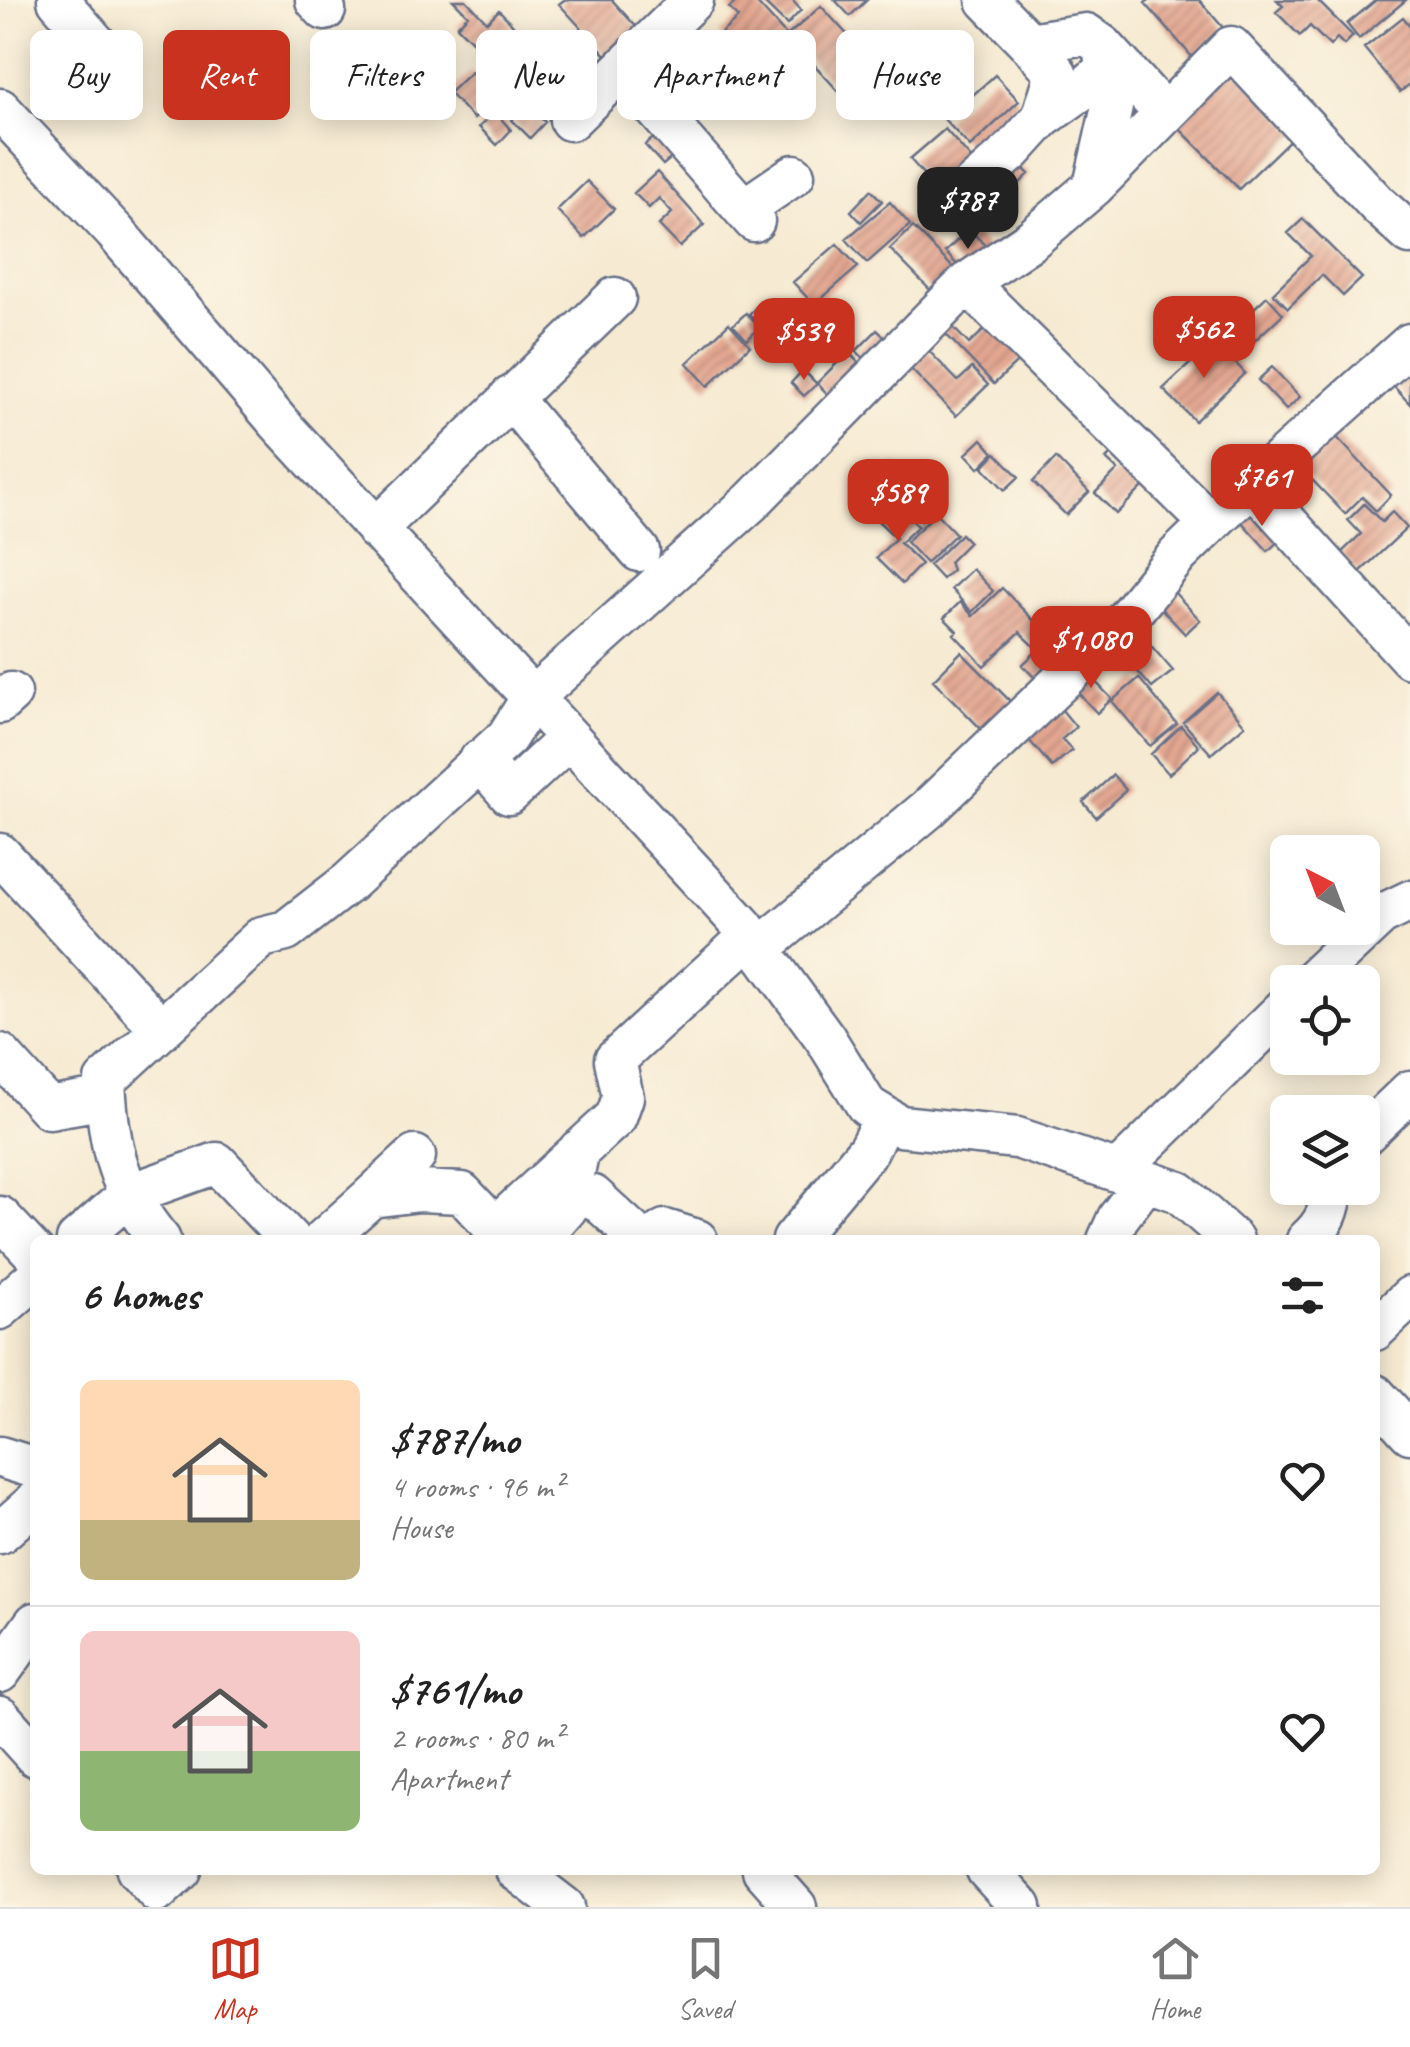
<!DOCTYPE html>
<html lang="en">
<head>
<meta charset="utf-8">
<style>
  body { margin:0; font-family:Caveat,sans-serif; background:#f2f2f2; color:#222; height:100vh; display:flex; flex-direction:column; font-size:38px; white-space:nowrap }
  * { box-sizing:border-box; margin:0 }
  p { font-size:32px; color:#767676 }
  .icon { flex:none; width:55px; height:55px; fill:none; stroke:currentColor; stroke-width:2; stroke-linecap:round; stroke-linejoin:round }
  .map { position:relative; flex:1; overflow:hidden }
  .panel { position:absolute; left:30px; top:1235px; width:1350px; height:640px; display:flex; flex-direction:column; background:#fff; border-radius:15px; box-shadow:0 5px 25px #0003 }
  .panel>* { flex:none }
  .top-card { position:absolute; left:30px; top:30px; width:1350px; height:90px; display:flex; gap:20px }
  .needle { width:65px; rotate:318deg }
  .buttons { position:absolute; left:1270px; top:835px; display:grid; gap:20px }
  .buttons a { display:grid; place-items:center; width:110px; height:110px; border-radius:15px; background:#fff; box-shadow:0 5px 25px #0003; font-size:50px }
  .price { position:absolute; translate:-50% -85px; padding:0 22px; border-radius:20px; background:#c8321e; color:#fff; font-size:32px; line-height:65px; filter:drop-shadow(0 2px 5px #0008) }
  .price::after { content:''; position:absolute; left:50%; top:60px; width:30px; height:22px; margin-left:-15px; background:inherit; clip-path:polygon(0 0,100% 0,50% 100%) }
  .price.selected { background:#222; color:#fff }
  ul { padding:0; list-style:none }
  li { display:flex; align-items:center; gap:30px; height:250px; padding:0 50px }
  li+li { border-top:2px solid #e0e0e0 }
  li span { display:grid; place-items:center; flex:none; width:280px; height:200px; border-radius:15px; color:#555 }
  li>.icon { margin-inline-start:auto }
  span .icon { width:120px; height:120px; fill:#fffc; stroke-width:1 }
  li b { font-size:42px }
  h2 { display:flex; justify-content:space-between; align-items:center; height:120px; padding:0 50px; font-size:42px }
  .pill { padding:0 35px; border-radius:15px; background:#fff; box-shadow:0 5px 25px #0003; font-size:35px; line-height:90px }
  .pill.selected { background:#c8321e; color:#fff }
  .tabs { display:flex; justify-content:space-around; align-items:center; height:140px; border-top:2px solid #e0e0e0; background:#fff; font-size:28px; color:#767676 }
  .tabs a { display:grid; justify-items:center; gap:5px }
  .tabs .selected { color:#c8321e }
  .map>svg:first-child { display:block }
  .building { fill:url(#building-hatch) }
  .lines { fill:none; stroke-linecap:round; stroke-linejoin:round }
  .minor-casing { stroke:#687087; stroke-width:45 }
  .minor { stroke:#fff; stroke-width:40 }
</style>
</head>
<body>
<div class="map">
<svg width="1410" height="1907" viewBox="0 0 1410 1907">
  <defs>
    <pattern id="building-hatch" width="6" height="6" patternUnits="userSpaceOnUse" patternTransform="scale(2.5)"><rect width="6" height="6" fill="#e4a791"/><path d="M-1 1l2-2M0 6l6-6M5 7l2-2" fill="none" stroke="#b8887a"/></pattern>
  </defs>
  <rect width="100%" height="100%" fill="#fcf5e5"/>
  <filter id="ink" filterUnits="userSpaceOnUse"><feTurbulence type="fractalNoise" baseFrequency=".01" numOctaves="2"/><feDisplacementMap in="SourceGraphic" scale="20" xChannelSelector="R" yChannelSelector="G"/><feConvolveMatrix kernelMatrix="1 2 1 2 8 2 1 2 1" color-interpolation-filters="sRGB"/></filter>
  <filter id="wash" filterUnits="userSpaceOnUse"><feTurbulence type="fractalNoise" baseFrequency=".0048" numOctaves="4" result="noise"/><feDisplacementMap in="SourceGraphic" scale="40" xChannelSelector="R" yChannelSelector="G"/><feGaussianBlur stdDeviation="2.25" result="paint"/><feColorMatrix in="noise" values="0 0 0 0 0 0 0 0 0 0 0 0 0 0 0 0 0 1.4 0 .05"/><feComposite in="paint" operator="in"/></filter>
  <g filter="url(#wash)">
    <rect width="100%" height="100%" fill="#f6ead2"/>
    <g id="blocks">
      <!-- building -->
      <path class="building" d="M 453,0 L 466,0 L 487,22 L 499,10 L 513,25 L 484,53 L 457,26 L 468,15 Z
        M 564,0 L 612,0 L 638,29 L 608,57 L 559,4 Z
        M 738,0 L 754,0 L 787,36 L 821,6 L 884,75 L 851,105 L 798,47 L 762,79 L 720,34 L 738,18 L 729,8 Z
        M 761,0 L 792,0 L 801,10 L 787,25 Z
        M 835,0 L 867,0 L 850,16 Z
        M 1149,0 L 1199,0 L 1232,38 L 1200,66 L 1145,3 Z
        M 1277,0 L 1317,0 L 1353,36 L 1344,45 L 1337,38 L 1330,46 L 1310,26 L 1300,36 L 1276,12 L 1283,6 Z
        M 1376,0 L 1406,0 L 1359,39 L 1347,24 Z
        M 1403,17 L 1410,26 L 1410,84 L 1400,92 L 1364,48 Z
        M 520,29 L 569,83 L 538,110 L 489,57 Z
        M 1234,67 L 1297,133 L 1239,189 L 1169,118 Z
        M 471,72 L 496,98 L 474,119 L 449,93 Z
        M 995,75 L 1019,101 L 970,147 L 945,120 Z
        M 527,104 L 545,122 L 530,138 L 512,120 Z
        M 495,112 L 511,130 L 497,145 L 479,127 Z
        M 945,129 L 973,161 L 938,191 L 910,159 Z
        M 658,134 L 676,154 L 663,165 L 645,145 Z
        M 1013,158 L 1029,174 L 1008,195 L 992,179 Z
        M 657,172 L 704,225 L 680,247 L 659,225 L 672,213 L 659,198 L 649,208 L 634,193 Z
        M 587,181 L 614,209 L 584,238 L 557,210 Z
        M 871,190 L 882,201 L 861,222 L 851,211 Z
        M 890,202 L 910,225 L 867,263 L 846,239 Z
        M 1303,219 L 1362,278 L 1343,296 L 1322,275 L 1288,308 L 1273,293 L 1311,256 L 1288,233 Z
        M 913,227 L 962,277 L 939,299 L 890,249 Z
        M 969,229 L 984,244 L 986,258 L 967,275 L 945,252 Z
        M 837,244 L 858,267 L 814,305 L 793,282 Z
        M 1267,296 L 1283,314 L 1236,358 L 1220,340 Z
        M 765,299 L 786,320 L 769,335 L 749,314 Z
        M 746,313 L 759,327 L 747,340 L 733,325 Z
        M 996,319 L 1028,352 L 994,384 L 939,327 L 946,320 L 969,344 Z
        M 729,323 L 750,346 L 708,386 L 687,363 Z
        M 877,330 L 893,345 L 872,366 L 856,351 Z
        M 1214,341 L 1245,373 L 1195,421 L 1163,389 Z
        M 926,348 L 958,381 L 972,368 L 988,385 L 956,416 L 908,366 Z
        M 848,352 L 869,373 L 837,404 L 817,383 Z
        M 1410,356 L 1410,404 L 1386,378 Z
        M 1272,367 L 1300,397 L 1286,410 L 1258,380 Z
        M 803,370 L 817,384 L 804,396 L 791,383 Z
        M 1331,431 L 1391,495 L 1376,511 L 1362,497 L 1345,514 L 1297,464 Z
        M 982,439 L 994,453 L 979,468 L 966,454 Z
        M 1119,446 L 1152,478 L 1116,514 L 1095,493 L 1118,470 L 1106,459 Z
        M 996,453 L 1019,477 L 1005,490 L 983,467 Z
        M 1056,458 L 1089,492 L 1066,515 L 1033,482 Z
        M 896,465 L 936,504 L 921,520 L 881,481 Z
        M 894,502 L 918,526 L 900,543 L 921,564 L 902,584 L 876,558 L 896,538 L 876,519 Z
        M 1364,504 L 1382,522 L 1392,512 L 1407,528 L 1359,573 L 1341,553 L 1361,534 L 1348,520 Z
        M 1256,508 L 1283,537 L 1268,551 L 1241,521 Z
        M 936,513 L 956,534 L 926,563 L 906,542 Z
        M 961,534 L 969,542 L 949,562 L 952,570 L 942,579 L 929,565 Z
        M 972,569 L 993,591 L 972,612 L 951,589 Z
        M 1002,588 L 1067,655 L 1039,682 L 1022,665 L 1038,650 L 1020,632 L 984,666 L 954,634 L 957,631 L 944,618 L 960,602 L 973,616 Z
        M 1173,591 L 1200,620 L 1185,634 L 1158,605 Z
        M 1147,641 L 1173,671 L 1152,688 L 1127,659 Z
        M 961,652 L 1015,706 L 986,734 L 933,680 Z
        M 1084,670 L 1112,699 L 1097,713 L 1069,683 Z
        M 1139,678 L 1177,724 L 1150,746 L 1112,701 Z
        M 1217,692 L 1245,725 L 1211,754 L 1183,722 Z
        M 1057,704 L 1076,727 L 1062,739 L 1072,750 L 1052,767 L 1023,733 Z
        M 1181,726 L 1199,746 L 1169,774 L 1151,754 Z
        M 1113,775 L 1126,790 L 1096,817 L 1083,802 Z"/>
    </g>
  </g>
  <g filter="url(#ink)">
    <use href="#blocks" fill-opacity="0" stroke="#687087" stroke-width="2.5"/>
    <g class="lines">
      <!-- minor casing -->
      <g class="minor-casing">
        <path id="minor" d="M 58,0 L 105,54
          M 316,0 L 325,10
          M 987,0 L 1029,43 L 1086,34 L 1103,46 L 1112,107 L 1094,186 L 1031,240 L 967,283 L 1210,523
          M 1029,43 L 1056,73 L 1042,118 L 1087,86 L 1107,68
          M 623,72 L 754,221
          M 0,109 L 115,232 L 280,424 L 743,926 L 825,1038 L 867,1106 L 900,1126 L 1017,1138 L 1179,1192 L 1233,1240
          M 1165,114 L 1231,47 L 1378,205 L 1410,234
          M 570,120 L 693,0
          M 1094,186 L 1165,114 L 1103,46
          M 960,197 L 1013,150 L 1042,118
          M 744,209 L 794,175
          M 510,397 L 639,551
          M 1253,485 L 1410,658
          M 376,529 L 615,298
          M 0,703 L 11,693
          M 480,760 L 509,794 L 568,739
          M 0,854 L 161,1029
          M 759,949 L 928,809 L 1126,619 L 1178,555 L 1222,512 L 1410,344
          M 1310,982 L 1381,915 L 1410,901
          M 0,1054 L 49,1108 L 106,1098
          M 1362,1137 L 1410,1091
          M 415,1156 L 371,1197 L 420,1191 L 462,1193 L 495,1228
          M 1118,1171 L 1288,1005
          M 569,1197 L 593,1196 L 641,1240
          M 0,1217 L 35,1254
          M 77,1240 L 130,1194 L 217,1163 L 290,1240
          M 160,1240 C 118,1190 108,1145 105,1081 L 262,937 L 286,931 L 349,882 L 507,737 L 531,699 L 751,502 L 967,283
          M 323,1240 L 371,1197
          M 506,1240 L 495,1228 L 616,1117 L 623,1097 L 615,1060 L 750,936
          M 539,1240 L 567,1208 L 579,1150
          M 650,1240 L 665,1230 L 697,1240
          M 793,1240 L 868,1150 L 885,1117
          M 1108,1240 L 1118,1218 L 1146,1181
          M 1307,1240 C 1324,1225 1331,1210 1332,1188
          M 0,1309 L 35,1278
          M 1375,1330 L 1410,1297
          M 1375,1395 L 1410,1433
          M 0,1457 L 35,1468
          M 0,1533 L 35,1502
          M 0,1672 L 35,1623
          M 0,1717 L 35,1756
          M 137,1870 L 157,1892 L 181,1870
          M 516,1870 L 564,1907
          M 763,1870 L 796,1907
          M 987,1870 L 1021,1907"/>
      </g>
      <!-- minor -->
      <use href="#minor" class="minor"/>
    </g>
  </g>
</svg>
<div class="buttons">
<a><svg class="needle" viewBox="-14 -14 28 28"><path d="M0-13l5 13h-10z" fill="#e53935"/><path d="M0 13l5-13h-10z" fill="#767676"/></svg></a>
<a><svg class="icon" aria-label="locate" viewBox="0 0 24 24"><circle cx="12" cy="12" r="6"/><path d="M12 2v4M12 18v4M2 12h4M18 12h4"/></svg></a>
<a><svg class="icon" aria-label="layers" viewBox="0 0 24 24"><path d="M12 4l9 5-9 5-9-5zM3 14l9 5 9-5"/></svg></a>
</div>
<b class="price selected" style="left:968px;top:252px">$787</b>
<b class="price" style="left:1204px;top:381px">$562</b>
<b class="price" style="left:804px;top:383px">$539</b>
<b class="price" style="left:1262px;top:529px">$761</b>
<b class="price" style="left:898px;top:544px">$589</b>
<b class="price" style="left:1091px;top:691px">$1,080</b>
<div class="top-card">
<a class="pill">Buy</a>
<a class="pill selected">Rent</a>
<a class="pill">Filters</a>
<a class="pill">New</a>
<a class="pill">Apartment</a>
<a class="pill">House</a>
</div>
<section class="panel">
<h2>6 homes<svg class="icon" aria-label="filters" viewBox="0 0 24 24"><path d="M4 7h16M4 17h16"/><circle cx="9" cy="7" r="2"/><circle cx="15" cy="17" r="2"/></svg></h2>
<ul>
<li><span style="background:linear-gradient(#ffd9b3 70%,#c2b280 0)"><svg class="icon" aria-label="home" viewBox="0 0 24 24"><path d="M3 11l9-7 9 7M6 9v11h12V9"/></svg></span><div><b>$787/mo</b><p>4 rooms · 96 m²</p><p>House</p></div><svg class="icon" aria-label="heart" viewBox="0 0 24 24"><path d="M12 20l-8-8c-3-5 5-10 8-4 3-6 11-1 8 4z"/></svg></li>
<li><span style="background:linear-gradient(#f6c9c9 60%,#8fb573 0)"><svg class="icon" aria-label="home" viewBox="0 0 24 24"><path d="M3 11l9-7 9 7M6 9v11h12V9"/></svg></span><div><b>$761/mo</b><p>2 rooms · 80 m²</p><p>Apartment</p></div><svg class="icon" aria-label="heart" viewBox="0 0 24 24"><path d="M12 20l-8-8c-3-5 5-10 8-4 3-6 11-1 8 4z"/></svg></li>
</ul>
</section>
</div>
<nav class="tabs">
<a class="selected"><svg class="icon" aria-label="map" viewBox="0 0 24 24"><path d="M3 6l6-2 6 2 6-2v14l-6 2-6-2-6 2zM9 4v14M15 6v14"/></svg>Map</a>
<a><svg class="icon" aria-label="saved" viewBox="0 0 24 24"><path d="M7 4h10v16l-5-4-5 4z"/></svg>Saved</a>
<a><svg class="icon" aria-label="home" viewBox="0 0 24 24"><path d="M3 11l9-7 9 7M6 9v11h12V9"/></svg>Home</a>
</nav>
</body>
</html>
